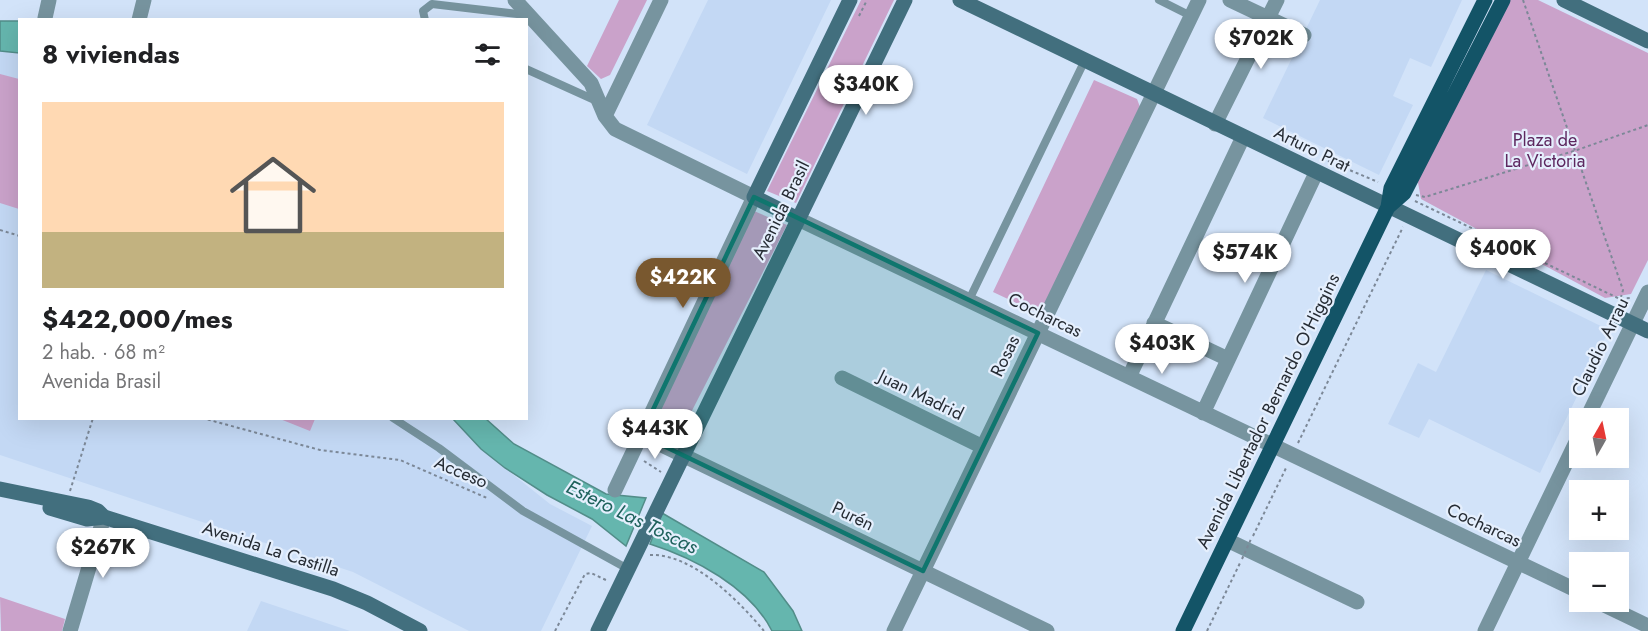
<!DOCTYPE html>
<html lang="es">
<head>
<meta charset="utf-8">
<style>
  body { margin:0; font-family:Jost,sans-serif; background:#f6f6f6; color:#202124; height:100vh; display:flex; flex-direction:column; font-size:22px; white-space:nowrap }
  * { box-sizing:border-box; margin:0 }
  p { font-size:20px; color:#757577 }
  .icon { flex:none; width:33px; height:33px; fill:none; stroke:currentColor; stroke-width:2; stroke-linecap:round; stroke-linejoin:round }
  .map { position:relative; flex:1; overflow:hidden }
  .panel { position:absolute; left:18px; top:18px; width:510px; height:402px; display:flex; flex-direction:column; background:#fff; border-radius:0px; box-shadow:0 6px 24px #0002 }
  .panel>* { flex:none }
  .needle { width:39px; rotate:9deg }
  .controls { position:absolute; left:1569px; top:408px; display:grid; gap:12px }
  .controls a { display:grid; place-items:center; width:60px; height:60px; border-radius:0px; background:#fff; box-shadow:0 6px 24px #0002; font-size:30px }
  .price { position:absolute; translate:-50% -51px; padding:0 14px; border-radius:21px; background:#fff; color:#222; font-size:20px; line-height:39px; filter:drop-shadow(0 2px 3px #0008) }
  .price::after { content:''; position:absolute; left:50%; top:36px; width:18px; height:14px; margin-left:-9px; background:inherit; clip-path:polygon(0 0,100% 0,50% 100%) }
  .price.on { background:#79582f; color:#fff }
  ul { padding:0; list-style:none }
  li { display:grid; align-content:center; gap:12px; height:318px; padding:0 24px }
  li+li { border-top:2px solid #e0e0e0 }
  li span { display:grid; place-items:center; height:186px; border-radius:0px; color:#555 }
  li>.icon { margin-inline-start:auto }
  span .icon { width:108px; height:108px; fill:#fffc; stroke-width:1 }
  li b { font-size:26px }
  h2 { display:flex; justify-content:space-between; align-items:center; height:72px; padding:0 24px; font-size:26px }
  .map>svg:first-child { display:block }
  .built { fill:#c3d8f4 }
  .green { fill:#caa2ca }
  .water { fill:#65b6ae; stroke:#528d89; stroke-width:1.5 }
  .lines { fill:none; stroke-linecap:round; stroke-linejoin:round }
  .path { stroke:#7c8897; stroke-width:2; stroke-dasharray:3 3; stroke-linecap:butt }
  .lane { stroke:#77949f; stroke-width:8 }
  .street { stroke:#77949f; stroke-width:15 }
  .secondary { stroke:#426f7e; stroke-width:15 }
  .primary { stroke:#135467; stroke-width:15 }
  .path-bridge { stroke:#7c8897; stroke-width:2; stroke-dasharray:3 3; stroke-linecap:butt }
  .marked { fill:#0f766e; fill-opacity:0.2; stroke:#0f766e; stroke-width:4.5; stroke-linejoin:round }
  .labels { text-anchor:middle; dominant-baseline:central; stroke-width:4.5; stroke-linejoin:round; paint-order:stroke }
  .park-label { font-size:18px; fill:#5d275f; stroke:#e5effd }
  .street-label { font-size:18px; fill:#262c34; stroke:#e5effd }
  .water-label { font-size:20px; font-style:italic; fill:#1f625c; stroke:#e5effd }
</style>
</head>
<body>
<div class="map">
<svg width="1648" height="631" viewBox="0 0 1648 631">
  <rect width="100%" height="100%" fill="#d2e3f9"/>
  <!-- built -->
  <path class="built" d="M 708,0 L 831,0 L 747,174 L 647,125 Z
    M 1320,0 L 1462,0 L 1431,67 L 1410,58 L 1393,96 L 1413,105 L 1379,175 L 1263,118 Z
    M 0,51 L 19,53 L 20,418 L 453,419 L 481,449 L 550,504 L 592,526 L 541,631 L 469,631 L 353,572 L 0,455 Z
    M 1486,270 L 1609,330 L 1540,473 L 1429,419 L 1419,438 L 1388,424 L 1418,363 L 1436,372 Z
    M 261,601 L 350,631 L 247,631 Z"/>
  <!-- green -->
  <path class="green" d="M 619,0 L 647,0 L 610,75 L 601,79 L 587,66 Z
    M 861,0 L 894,0 L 796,203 L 767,191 Z
    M 1507,0 L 1538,0 L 1648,53 L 1648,260 L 1631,294 L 1605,298 L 1421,199 L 1417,177 Z
    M 0,74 L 19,79 L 19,209 L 0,203 Z
    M 1094,80 L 1137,99 L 1140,107 L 1042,310 L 1036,312 L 993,292 Z
    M 754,211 L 787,225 L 679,436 L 651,428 Z
    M 280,419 L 315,419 L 310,431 Z
    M 0,597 L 65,619 L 62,631 L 1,631 Z"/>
  <!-- water -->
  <path class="water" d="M 0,21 L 19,21 L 19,53 L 0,51 Z
    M 453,419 L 486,419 L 514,444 L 606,494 L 646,498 L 626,546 L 592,519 L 547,495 L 505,468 L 481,449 Z
    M 662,513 L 764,572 L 793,611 L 802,631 L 772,631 C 750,587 694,558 650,544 Z"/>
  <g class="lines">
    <!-- path -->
    <path class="path" d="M 1523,0 L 1623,290 L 1619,304
      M 859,16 L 867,0
      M 1328,161 L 1378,182
      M 1416,195 L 1425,197 L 1577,150 L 1648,125
      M 1415,201 L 1620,299 L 1630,298
      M 0,230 L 20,236
      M 202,418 L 320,450 L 400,460 L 487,498
      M 1298,443 L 1403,227
      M 644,461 L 661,472
      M 70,491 L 93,418
      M 1253,536 L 1287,466
      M 650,555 C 692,553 739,601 764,631
      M 555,631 L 585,574 L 591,573 L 608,581
      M 1207,631 L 1241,561"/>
    <!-- lane -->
    <path class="lane" d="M 1159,0 L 1191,16
      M 425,20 L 423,11 L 432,4 L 526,15
      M 526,69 L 599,102
      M 969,300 L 1085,60
      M 393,418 L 439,448 L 523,511 L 628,569"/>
    <!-- street -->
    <path class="street" d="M 515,0 L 591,83 L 605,116 L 615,129 L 754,197 L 615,490
      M 1230,0 L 1304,35
      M 45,18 L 49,0
      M 139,20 L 144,0
      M 605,116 L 661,0
      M 1215,124 L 1277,0
      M 798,219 L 1580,592
      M 1154,323 L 1184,337
      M 1192,342 L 1228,359
      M 1129,377 L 1243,137
      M 842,378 L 983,447
      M 1203,413 L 1316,173
      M 1587,418 L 1648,292
      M 641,435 L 1047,631
      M 1227,540 L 1357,602
      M 1598,602 L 1648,626
      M 70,631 L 104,517
      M 894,631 L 1199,0
      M 1485,631 L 1580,434"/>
    <!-- secondary -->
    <path class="secondary" d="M 960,0 L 1648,331
      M 1564,0 L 1648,41
      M 798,219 L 754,197 L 850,0
      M 0,489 L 88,507 L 98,511 L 104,517 L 333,589 L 367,603 L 420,631
      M 50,508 L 87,519 L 104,517
      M 598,631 L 905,0"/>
    <!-- primary -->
    <path class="primary" d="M 1388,207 L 1404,193 L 1503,0
      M 1183,631 L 1388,207 L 1391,188 L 1485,0"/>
    <!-- path-bridge -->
    <path class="path-bridge" d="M 1242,559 L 1251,539"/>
  </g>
  <!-- marked area -->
  <path class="marked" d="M 754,197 L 1038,333 L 923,571 L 641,435 Z"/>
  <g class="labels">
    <!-- park labels -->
    <g class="park-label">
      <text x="1545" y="140">Plaza de<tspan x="1545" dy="21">La Victoria</tspan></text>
    </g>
    <!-- street labels -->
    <g class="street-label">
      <text transform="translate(1312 149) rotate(26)">Arturo Prat</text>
      <text transform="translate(781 210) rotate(-64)">Avenida Brasil</text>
      <text transform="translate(1045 315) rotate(26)">Cocharcas</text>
      <text transform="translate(1600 347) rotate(-64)">Claudio Arrau</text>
      <text transform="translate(1005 356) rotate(-64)">Rosas</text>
      <text transform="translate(921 395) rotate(26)">Juan Madrid</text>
      <text transform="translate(1268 411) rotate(-64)">Avenida Libertador Bernardo O'Higgins</text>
      <text transform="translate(461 472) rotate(23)">Acceso</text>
      <text transform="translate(853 516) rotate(26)">Purén</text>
      <text transform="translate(1484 525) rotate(25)">Cocharcas</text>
      <text transform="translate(271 549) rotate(18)">Avenida La Castilla</text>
    </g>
    <!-- water labels -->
    <g class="water-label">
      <text transform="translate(632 517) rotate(26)">Estero Las Toscas</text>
    </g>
  </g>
</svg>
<div class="controls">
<a><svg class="needle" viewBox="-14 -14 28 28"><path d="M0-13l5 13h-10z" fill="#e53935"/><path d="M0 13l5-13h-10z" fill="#757577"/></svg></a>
<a>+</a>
<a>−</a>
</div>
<b class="price" style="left:1261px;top:70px">$702K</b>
<b class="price" style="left:866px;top:116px">$340K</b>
<b class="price" style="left:1503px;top:280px">$400K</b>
<b class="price" style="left:1245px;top:284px">$574K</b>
<b class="price on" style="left:683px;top:309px">$422K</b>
<b class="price" style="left:1162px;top:375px">$403K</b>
<b class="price" style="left:655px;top:460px">$443K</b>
<b class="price" style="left:103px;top:579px">$267K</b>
<section class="panel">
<h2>8 viviendas<svg class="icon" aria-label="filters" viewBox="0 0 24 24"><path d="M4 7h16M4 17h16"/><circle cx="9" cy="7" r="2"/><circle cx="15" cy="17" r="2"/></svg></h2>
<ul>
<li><span style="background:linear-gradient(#ffd9b3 70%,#c2b280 0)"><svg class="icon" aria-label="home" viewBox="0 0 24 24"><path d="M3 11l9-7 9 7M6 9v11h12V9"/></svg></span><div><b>$422,000/mes</b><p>2 hab. · 68 m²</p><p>Avenida Brasil</p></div></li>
</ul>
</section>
</div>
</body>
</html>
